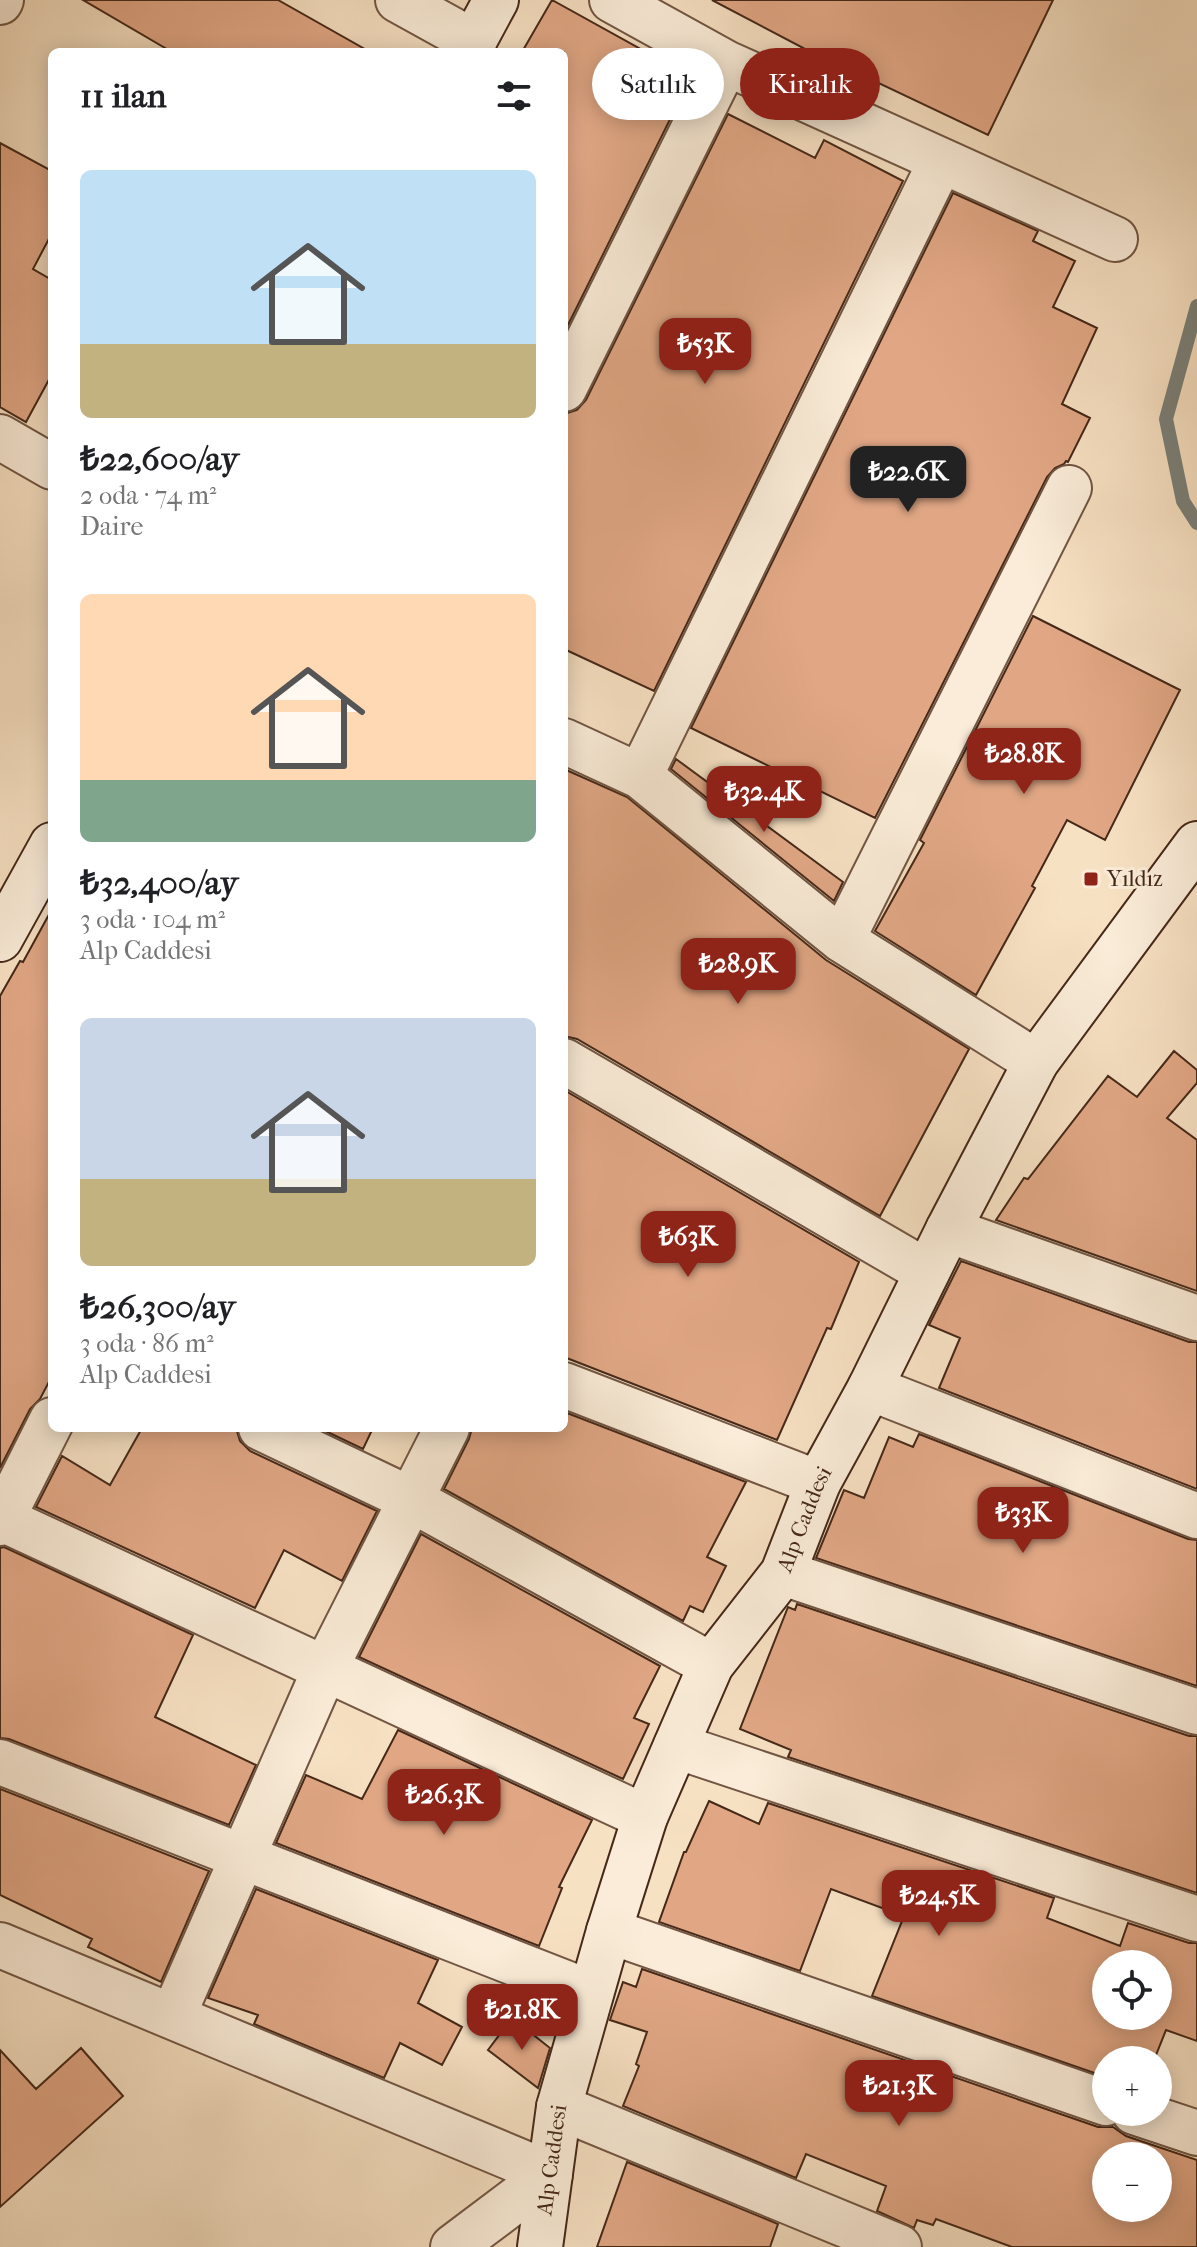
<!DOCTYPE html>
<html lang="tr">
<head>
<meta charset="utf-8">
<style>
  body { margin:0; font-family:"IM FELL French Canon",serif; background:#f6f6f6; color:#202124; height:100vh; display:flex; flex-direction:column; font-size:30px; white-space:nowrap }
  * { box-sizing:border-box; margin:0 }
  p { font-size:26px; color:#757577 }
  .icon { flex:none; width:44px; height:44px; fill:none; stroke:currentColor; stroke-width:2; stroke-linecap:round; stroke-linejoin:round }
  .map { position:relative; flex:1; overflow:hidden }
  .details { position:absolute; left:48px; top:48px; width:520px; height:1384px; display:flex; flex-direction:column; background:#fff; border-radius:12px; box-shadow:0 4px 20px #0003 }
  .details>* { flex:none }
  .hud { position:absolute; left:592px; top:48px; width:484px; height:72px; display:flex; gap:16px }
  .fabs { position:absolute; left:1092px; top:1950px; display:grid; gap:16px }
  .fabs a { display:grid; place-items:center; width:80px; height:80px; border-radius:50%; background:#fff; box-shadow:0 4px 20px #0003; font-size:40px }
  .price { position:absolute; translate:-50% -68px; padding:0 18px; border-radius:16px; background:#8f2418; color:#fff; font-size:26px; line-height:52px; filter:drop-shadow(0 2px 4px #0008) }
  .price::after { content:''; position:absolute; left:50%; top:48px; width:24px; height:18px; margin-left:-12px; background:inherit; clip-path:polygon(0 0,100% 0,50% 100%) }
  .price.active { background:#222; color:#fff }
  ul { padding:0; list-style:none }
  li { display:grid; align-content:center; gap:16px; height:424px; padding:0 32px }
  li span { display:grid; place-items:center; height:248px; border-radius:12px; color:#555 }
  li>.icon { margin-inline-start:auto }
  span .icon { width:144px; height:144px; fill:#fffc; stroke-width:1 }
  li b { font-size:34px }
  h2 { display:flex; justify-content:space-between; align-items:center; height:96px; padding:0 32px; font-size:34px }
  .tag { padding:0 28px; border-radius:36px; background:#fff; box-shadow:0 4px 20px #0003; font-size:28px; line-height:72px }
  .tag.active { background:#8f2418; color:#fff }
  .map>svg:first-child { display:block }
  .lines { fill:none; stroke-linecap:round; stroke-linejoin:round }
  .stream { stroke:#7b817a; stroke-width:14 }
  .building { fill:#e1a785; stroke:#452818; stroke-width:2; fill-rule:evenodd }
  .street-casing { stroke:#725643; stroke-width:48 }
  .secondary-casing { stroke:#452818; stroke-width:48 }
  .street { stroke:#faecd8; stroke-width:44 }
  .secondary { stroke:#faecd8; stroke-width:44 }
  .poi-dot { fill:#8f2418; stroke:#faecd8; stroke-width:3 }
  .labels { text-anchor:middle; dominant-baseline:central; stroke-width:6; stroke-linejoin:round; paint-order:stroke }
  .poi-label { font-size:22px; fill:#452818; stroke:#faecd8; text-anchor:start }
  .street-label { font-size:22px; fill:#452818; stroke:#faecd8 }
</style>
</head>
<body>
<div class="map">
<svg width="1197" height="2247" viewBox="0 0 1197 2247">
  <rect width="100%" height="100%" fill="#f7e1c3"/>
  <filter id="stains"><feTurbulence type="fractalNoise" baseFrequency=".0025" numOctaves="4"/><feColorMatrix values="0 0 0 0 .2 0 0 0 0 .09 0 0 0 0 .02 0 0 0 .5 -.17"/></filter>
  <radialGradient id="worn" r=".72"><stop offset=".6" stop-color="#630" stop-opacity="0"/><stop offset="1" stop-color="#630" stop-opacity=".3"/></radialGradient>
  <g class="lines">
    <!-- stream -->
    <path class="stream" d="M 1197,306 L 1166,419 L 1183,501 L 1197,523"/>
  </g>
  <!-- building -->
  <path class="building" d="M 83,0 L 278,0 L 370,52 L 172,52 Z
    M 552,0 L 691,77 L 564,333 L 564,52 L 522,52 Z
    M 712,0 L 1053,0 L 988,135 L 826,58 L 826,60 Z
    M 728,114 L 815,158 L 824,140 L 903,181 L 654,691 L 564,649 L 564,414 L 577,410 L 586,400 Z
    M 0,143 L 52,171 L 52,233 L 33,269 L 52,280 L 52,374 L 26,422 L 0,407 Z
    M 953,193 L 1038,231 L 1033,241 L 1075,261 L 1053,307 L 1097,328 L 1062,404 L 1090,418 L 1068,462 L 1066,461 L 1064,464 L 1055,468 L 1047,477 L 875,818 L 691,728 Z
    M 1033,616 L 1180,690 L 1105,840 L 1067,820 L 1032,886 L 1035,888 L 976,995 L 875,931 L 924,843 L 920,840 Z
    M 676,759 L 843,882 L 834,901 L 671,769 Z
    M 564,769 L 627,797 L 826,960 L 969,1049 L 880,1216 L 577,1039 L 564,1036 Z
    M 52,909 L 52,1376 L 40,1399 L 30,1409 L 0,1468 L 0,996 L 20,961 L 23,962 Z
    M 1174,1051 L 1197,1070 L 1197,1083 L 1167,1118 L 1197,1140 L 1197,1291 L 996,1220 L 1024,1178 L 1028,1179 L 1108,1076 L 1137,1097 Z
    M 564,1090 L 859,1262 L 831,1329 L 827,1328 L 777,1440 L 564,1357 Z
    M 961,1261 L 1189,1342 L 1197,1342 L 1197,1489 L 939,1388 L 960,1338 L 929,1325 Z
    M 567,1413 L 746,1482 L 707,1557 L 726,1566 L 703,1612 L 690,1606 L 683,1621 L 444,1489 L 469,1439 L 472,1428 L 564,1428 Z
    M 142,1428 L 236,1428 L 240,1441 L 250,1451 L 377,1511 L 342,1581 L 284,1550 L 255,1608 L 36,1507 L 62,1456 L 110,1485 Z
    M 319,1428 L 373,1428 L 363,1449 Z
    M 919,1434 L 1188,1539 L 1197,1540 L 1197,1686 L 816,1558 L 844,1490 L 864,1498 L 889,1437 L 913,1447 Z
    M 421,1534 L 660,1666 L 634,1718 L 649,1724 L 623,1779 L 359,1657 Z
    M 4,1547 L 193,1635 L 155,1717 L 256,1765 L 229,1825 L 9,1739 L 0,1738 L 0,1548 Z
    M 797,1604 L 1189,1736 L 1197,1736 L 1197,1893 L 788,1757 L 791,1750 L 740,1729 L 788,1607 L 795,1610 Z
    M 398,1730 L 592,1820 L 559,1887 L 562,1888 L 539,1946 L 276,1843 L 306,1775 L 362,1799 Z
    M 0,1789 L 209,1871 L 161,1982 L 88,1947 L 92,1939 L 0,1895 Z
    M 709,1801 L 759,1824 L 768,1803 L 1054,1898 L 1047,1918 L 1120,1946 L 1128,1923 L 1189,1943 L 1197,1943 L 1197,2041 L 1166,2030 L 1154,2060 L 1106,2060 L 1106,2077 L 872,1996 L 904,1916 L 831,1889 L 800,1971 L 659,1922 L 684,1852 L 686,1852 ZM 1106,1964 L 1158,1964 L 1158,2016 L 1106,2016 Z
    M 256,1889 L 438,1960 L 418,2003 L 462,2027 L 442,2065 L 400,2043 L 384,2078 L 254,2024 L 258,2015 L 208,1998 Z
    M 642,1969 L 1098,2127 L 1113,2127 L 1126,2136 L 1197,2160 L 1197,2247 L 1012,2247 L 936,2219 L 933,2225 L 917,2220 L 914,2228 L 877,2211 L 886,2186 L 806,2154 L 796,2178 L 623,2106 L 639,2066 L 636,2064 L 647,2032 L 610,2020 L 623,1982 L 636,1987 ZM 1106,2156 L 1158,2156 L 1158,2208 L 1106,2208 Z
    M 512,2018 L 550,2048 L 538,2088 L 488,2050 Z
    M 81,2048 L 123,2096 L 0,2207 L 0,2050 L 36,2089 Z
    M 627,2162 L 778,2224 L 770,2247 L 597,2247 Z"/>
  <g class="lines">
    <!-- street casing -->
    <g class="street-casing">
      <path id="street" d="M 398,0 L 474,42
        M 612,0 L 726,63 L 1115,239
        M 0,2 L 1,0
        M 564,389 L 726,63
        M 0,437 L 52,467
        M 564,741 L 640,776 L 842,940 L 1036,1062
        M 640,776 L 941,161
        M 842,940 L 1069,488
        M 564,1061 L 927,1272
        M 948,1230 L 1197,1318
        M 564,1385 L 818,1483
        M 870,1388 L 1197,1516
        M 261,1428 L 412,1500 L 711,1665
        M 2,1519 L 645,1817
        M 0,1523 L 52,1420
        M 783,1573 L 1197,1712
        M 676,1746 L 1197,1919
        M 0,1762 L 591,1993
        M 609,1931 L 1106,2103
        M 0,1945 L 550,2174 L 453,2247
        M 173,2016 L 325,1669 L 447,1428
        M 559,2107 L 899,2247
        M 1134,2112 L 1197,2133"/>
    </g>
    <!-- secondary casing -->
    <g class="secondary-casing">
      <g id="secondary">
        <path d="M 468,52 L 496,0"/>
        <path d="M 0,939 L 52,845"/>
        <path id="s1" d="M 540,2247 L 559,2107 L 609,1931 L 645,1817 L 711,1665 L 783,1573 L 818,1483 L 870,1388 L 948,1230 L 1036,1062 L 1197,844"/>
      </g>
    </g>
    <!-- street -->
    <use href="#street" class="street"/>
    <!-- secondary -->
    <use href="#secondary" class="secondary"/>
  </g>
  <!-- markers -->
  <rect class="poi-dot" x="1083" y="871" width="16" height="16" rx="4"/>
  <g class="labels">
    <!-- poi labels -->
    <g class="poi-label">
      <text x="1107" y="879">Yıldız</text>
    </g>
    <!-- street labels -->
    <g class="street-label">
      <text stroke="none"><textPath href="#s1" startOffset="784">Alp Caddesi</textPath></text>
      <text stroke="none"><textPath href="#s1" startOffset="88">Alp Caddesi</textPath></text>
    </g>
  </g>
  <rect width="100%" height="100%" filter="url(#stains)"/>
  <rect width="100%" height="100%" fill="url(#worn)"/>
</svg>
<div class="fabs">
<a><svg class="icon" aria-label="locate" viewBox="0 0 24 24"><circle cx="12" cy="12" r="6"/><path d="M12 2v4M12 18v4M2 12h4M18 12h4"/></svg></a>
<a>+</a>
<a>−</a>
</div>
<b class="price" style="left:705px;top:386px">₺53K</b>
<b class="price active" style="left:908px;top:514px">₺22.6K</b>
<b class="price" style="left:1024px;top:796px">₺28.8K</b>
<b class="price" style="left:764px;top:834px">₺32.4K</b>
<b class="price" style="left:738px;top:1006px">₺28.9K</b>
<b class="price" style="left:688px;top:1279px">₺63K</b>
<b class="price" style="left:1023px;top:1555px">₺33K</b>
<b class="price" style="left:444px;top:1837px">₺26.3K</b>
<b class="price" style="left:939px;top:1938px">₺24.5K</b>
<b class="price" style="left:522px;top:2052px">₺21.8K</b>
<b class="price" style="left:899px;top:2128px">₺21.3K</b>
<div class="hud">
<a class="tag">Satılık</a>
<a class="tag active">Kiralık</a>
</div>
<section class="details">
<h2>11 ilan<svg class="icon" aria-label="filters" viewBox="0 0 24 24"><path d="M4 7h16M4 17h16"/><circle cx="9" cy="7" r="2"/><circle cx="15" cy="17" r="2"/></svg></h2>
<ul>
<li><span style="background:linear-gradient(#bfe0f5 70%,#c2b280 0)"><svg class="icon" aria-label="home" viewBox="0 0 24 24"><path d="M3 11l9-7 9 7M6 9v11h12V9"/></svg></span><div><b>₺22,600/ay</b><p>2 oda · 74 m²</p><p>Daire</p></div></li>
<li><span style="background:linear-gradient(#ffd9b3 75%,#7fa58c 0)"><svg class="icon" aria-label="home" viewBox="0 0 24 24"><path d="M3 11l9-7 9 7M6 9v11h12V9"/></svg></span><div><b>₺32,400/ay</b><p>3 oda · 104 m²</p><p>Alp Caddesi</p></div></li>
<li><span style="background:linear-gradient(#c9d6e8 65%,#c2b280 0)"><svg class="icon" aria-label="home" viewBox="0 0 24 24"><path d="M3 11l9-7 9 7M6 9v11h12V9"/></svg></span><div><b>₺26,300/ay</b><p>3 oda · 86 m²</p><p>Alp Caddesi</p></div></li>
</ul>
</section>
</div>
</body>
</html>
